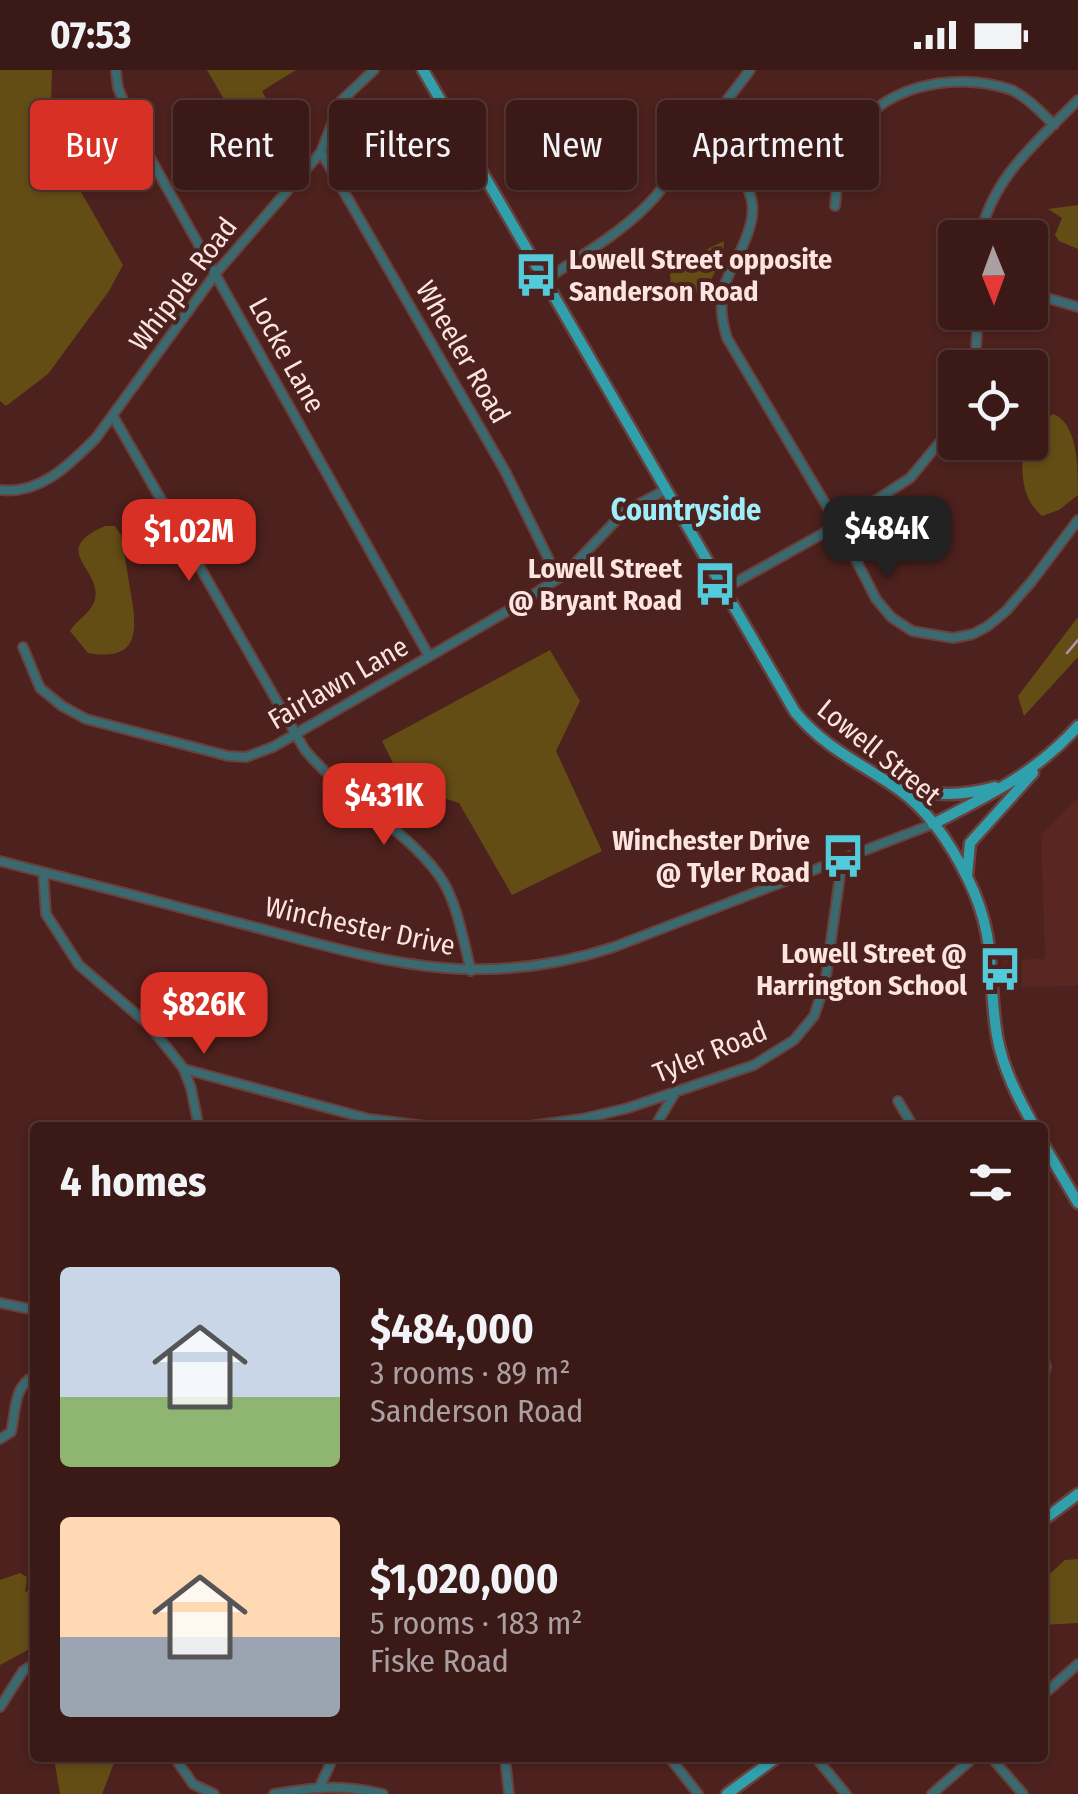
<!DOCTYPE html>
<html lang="en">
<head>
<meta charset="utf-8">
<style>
  body { margin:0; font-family:"Fira Sans Condensed",sans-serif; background:#452623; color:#f1f3f6; height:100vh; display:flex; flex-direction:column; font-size:38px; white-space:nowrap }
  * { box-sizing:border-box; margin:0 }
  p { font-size:32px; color:#aba0a1 }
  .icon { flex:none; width:55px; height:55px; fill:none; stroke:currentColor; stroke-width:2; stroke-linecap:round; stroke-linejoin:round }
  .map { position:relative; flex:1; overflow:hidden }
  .details { position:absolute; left:30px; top:1052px; width:1018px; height:640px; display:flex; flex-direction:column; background:#3a1916; border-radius:10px; box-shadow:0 2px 8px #0004,0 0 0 2px #543835 }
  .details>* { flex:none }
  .banner { position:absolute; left:30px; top:30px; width:1020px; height:90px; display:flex; gap:20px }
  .needle { width:65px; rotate:179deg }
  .controls { position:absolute; left:938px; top:150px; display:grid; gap:20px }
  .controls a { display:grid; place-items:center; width:110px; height:110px; border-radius:10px; background:#3a1916; box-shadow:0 2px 8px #0004,0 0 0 2px #543835; font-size:50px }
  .price { position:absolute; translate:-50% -85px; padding:0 22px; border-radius:20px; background:#d93025; color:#fff; font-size:32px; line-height:65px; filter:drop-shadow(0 2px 5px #0008) }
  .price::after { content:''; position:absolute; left:50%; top:60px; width:30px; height:22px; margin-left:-15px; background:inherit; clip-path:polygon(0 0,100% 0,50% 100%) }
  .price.selected { background:#222; color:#fff }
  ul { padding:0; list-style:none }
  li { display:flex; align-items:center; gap:30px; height:250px; padding:0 30px }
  li span { display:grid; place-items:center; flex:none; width:280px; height:200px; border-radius:10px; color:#555 }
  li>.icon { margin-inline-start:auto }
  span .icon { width:120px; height:120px; fill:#fffc; stroke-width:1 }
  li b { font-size:42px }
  h2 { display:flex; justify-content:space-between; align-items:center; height:120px; padding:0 30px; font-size:42px }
  .chip { padding:0 35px; border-radius:10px; background:#3a1916; box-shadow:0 2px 8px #0004,0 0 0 2px #543835; font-size:35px; line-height:90px }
  .chip.selected { background:#d93025; color:#fff }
  .status { display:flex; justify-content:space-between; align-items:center; height:70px; padding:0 50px; background:#3a1916; direction:ltr }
  .status svg { height:28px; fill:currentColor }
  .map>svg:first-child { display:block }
  .built { fill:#5a2622 }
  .green { fill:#634d15 }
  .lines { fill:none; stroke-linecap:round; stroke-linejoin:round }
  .stream { stroke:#bf8cb7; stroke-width:2.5 }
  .minor-casing { stroke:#69403c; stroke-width:12 }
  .major-casing { stroke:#69403c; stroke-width:15 }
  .minor { stroke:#3a696f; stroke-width:8 }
  .major { stroke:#31a0ad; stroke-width:10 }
  .labels { text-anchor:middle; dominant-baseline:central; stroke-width:8; stroke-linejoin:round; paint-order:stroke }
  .poi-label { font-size:28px; font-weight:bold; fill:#fce4e0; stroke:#4d211d; text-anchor:end }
  .street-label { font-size:28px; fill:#fce4e0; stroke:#4d211d }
  .neighbourhood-label { font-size:30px; font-weight:bold; fill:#9eeffa; stroke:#4d211d }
</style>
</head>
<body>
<div class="status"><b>07:53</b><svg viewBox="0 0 49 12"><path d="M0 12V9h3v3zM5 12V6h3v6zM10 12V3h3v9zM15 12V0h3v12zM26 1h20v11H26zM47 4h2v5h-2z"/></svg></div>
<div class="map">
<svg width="1078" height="1724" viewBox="0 0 1078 1724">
  <rect width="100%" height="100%" fill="#4d211d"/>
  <!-- built -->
  <path class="built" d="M 1078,727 L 1078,916 L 1005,917 L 1003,890 L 1045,889 L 1041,765 Z"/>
  <!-- green -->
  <path class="green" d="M 0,0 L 52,0 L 50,66 L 113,35 L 120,46 L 58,82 L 123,195 L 109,221 L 48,304 L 6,336 L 0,331 Z
    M 207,0 L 296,0 L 262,21 L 272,40 L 247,69 Z
    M 1078,135 L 1078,179 L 1059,171 L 1055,165 L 1062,148 L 1048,139 Z
    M 724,171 L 723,186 L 705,222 L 692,223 L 671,217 L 670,204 L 695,185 Z
    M 1053,344 C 1078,353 1078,397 1078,425 L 1059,440 L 1042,446 C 1020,427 1021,400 1024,373 L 1030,372 L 1030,359 Z
    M 105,456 L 115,456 L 121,465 C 125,487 128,508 132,530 C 138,568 134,591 88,583 L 70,561 C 77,550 92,542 95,529 C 102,498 48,481 105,456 Z
    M 1078,547 L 1078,587 L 1024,646 L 1018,626 Z
    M 550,580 L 580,631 L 556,681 L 602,781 L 512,825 L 459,733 L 404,715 L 382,671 Z
    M 1078,1489 L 1078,1553 L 1043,1555 L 1043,1510 L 1065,1490 Z
    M 20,1503 L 27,1507 L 25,1522 L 35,1518 L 35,1576 L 0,1595 L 0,1510 Z
    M 54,1688 L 111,1688 L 114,1693 L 102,1724 L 60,1724 Z"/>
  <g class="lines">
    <!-- stream -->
    <path class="stream" d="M 1067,583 L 1078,570"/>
    <!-- minor casing -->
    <g class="minor-casing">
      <path id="minor" d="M 116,2 L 118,18 L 139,68 L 429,586
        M 321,82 L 505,401 L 558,508
        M 706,91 L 708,55 L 750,0
        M 835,136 C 837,115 838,95 847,75 C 876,15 953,0 1012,20 C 1029,29 1041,42 1054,55
        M 980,168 C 991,108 1038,71 1078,30
        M 544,211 C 581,185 624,162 654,128 C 666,114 674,98 693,93 C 710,88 730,95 741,108 C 751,120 755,137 751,152 C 740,200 709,209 727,268 L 838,455 L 876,529 L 891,547 L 912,561 L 953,568 L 973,564 L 988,556 L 1006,541 L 1032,511 L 1078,450
        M 1030,223 L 1078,237
        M 975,298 L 978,242
        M 113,346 L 305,680 C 344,727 404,758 438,804 C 457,829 463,870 471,901
        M 0,420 C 40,425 70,394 96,368 L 216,203 L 321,82 L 341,31 L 374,0
        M 722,520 L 838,455 L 910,408 L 955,354
        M 23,577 L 40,618 L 62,636 L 86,649 L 228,686 L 246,687 L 273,677 L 511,539 L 565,504 L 624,442 L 665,420
        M 0,791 C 78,811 157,831 235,852 C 374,888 471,924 614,877 L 933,754
        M 43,802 L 46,844 L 79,895 L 149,955 L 184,999 L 369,1049 L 441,1058
        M 184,1000 L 191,1018 L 199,1058
        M 898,1031 L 914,1058
        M 515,1058 L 582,1049 L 628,1038 L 754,995 L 794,970 L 814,946 L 825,914 L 842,791
        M 654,1058 L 676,1021
        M 0,1233 L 35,1240
        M 1042,1281 L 1046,1297 L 1042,1309
        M 0,1369 L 11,1362 C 16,1342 13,1315 35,1306
        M 1042,1626 L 1078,1594
        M 0,1637 L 23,1601 L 35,1593
        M 175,1688 L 193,1714 L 214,1724
        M 505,1688 L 509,1724
        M 670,1688 L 698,1724
        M 816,1688 L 846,1724
        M 992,1688 L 1023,1724
        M 320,1716 L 333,1688
        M 274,1724 C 315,1717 341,1714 383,1724
        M 932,1724 L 973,1688"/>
    </g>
    <!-- major casing -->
    <g class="major-casing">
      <path id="major" d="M 423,0 L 795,642 C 826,679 859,692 898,719 C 929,741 952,776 968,809 C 998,869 987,906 997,966 C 1003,999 1018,1028 1035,1058
        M 899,716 C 931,727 963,726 995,717
        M 933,754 C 989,725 1035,704 1078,656
        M 967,806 L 970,773 L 1033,703
        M 1042,1072 L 1078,1133
        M 1042,1451 L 1078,1424
        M 727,1724 L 776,1688"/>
    </g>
    <!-- minor -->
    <use href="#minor" class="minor"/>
    <!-- major -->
    <use href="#major" class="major"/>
  </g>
  <!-- icons -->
  <defs>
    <g id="bus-bare" transform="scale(3.45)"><path d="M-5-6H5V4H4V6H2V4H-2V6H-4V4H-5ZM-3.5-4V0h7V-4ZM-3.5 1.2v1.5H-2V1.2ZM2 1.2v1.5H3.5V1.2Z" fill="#53cbda" stroke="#4d211d" stroke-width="2.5" paint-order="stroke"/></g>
  </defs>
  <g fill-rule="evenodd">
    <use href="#bus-bare" x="536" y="205"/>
    <use href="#bus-bare" x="715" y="514"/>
    <use href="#bus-bare" x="843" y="786"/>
    <use href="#bus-bare" x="1000" y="899"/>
  </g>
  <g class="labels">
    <!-- poi labels -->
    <g class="poi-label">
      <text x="569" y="189" text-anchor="start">Lowell Street opposite<tspan x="569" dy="32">Sanderson Road</tspan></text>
      <text x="682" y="498">Lowell Street<tspan x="682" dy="32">@ Bryant Road</tspan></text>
      <text x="810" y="770">Winchester Drive<tspan x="810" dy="32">@ Tyler Road</tspan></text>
      <text x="967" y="883">Lowell Street @<tspan x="967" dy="32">Harrington School</tspan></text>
    </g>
    <!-- street labels -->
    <g class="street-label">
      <text transform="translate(183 214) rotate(-53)">Whipple Road</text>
      <text transform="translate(463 282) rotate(60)">Wheeler Road</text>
      <text transform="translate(287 285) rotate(61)">Locke Lane</text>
      <text transform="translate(338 613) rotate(-30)">Fairlawn Lane</text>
      <text transform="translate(879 682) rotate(39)">Lowell Street</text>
      <text transform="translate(360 856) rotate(12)">Winchester Drive</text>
      <text transform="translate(710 982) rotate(-22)">Tyler Road</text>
    </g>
    <!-- neighbourhood labels -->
    <g class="neighbourhood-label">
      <text x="686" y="440">Countryside</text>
    </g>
  </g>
</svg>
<div class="controls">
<a><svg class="needle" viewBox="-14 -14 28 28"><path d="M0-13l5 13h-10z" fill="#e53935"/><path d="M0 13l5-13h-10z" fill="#aba0a1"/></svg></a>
<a><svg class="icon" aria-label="locate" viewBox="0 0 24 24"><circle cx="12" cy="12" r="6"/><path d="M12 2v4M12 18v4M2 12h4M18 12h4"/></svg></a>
</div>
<b class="price selected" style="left:887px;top:511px">$484K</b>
<b class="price" style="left:189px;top:514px">$1.02M</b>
<b class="price" style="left:384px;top:778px">$431K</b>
<b class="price" style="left:204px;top:987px">$826K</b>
<div class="banner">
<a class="chip selected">Buy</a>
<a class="chip">Rent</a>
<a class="chip">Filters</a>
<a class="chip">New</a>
<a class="chip">Apartment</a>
</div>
<section class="details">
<h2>4 homes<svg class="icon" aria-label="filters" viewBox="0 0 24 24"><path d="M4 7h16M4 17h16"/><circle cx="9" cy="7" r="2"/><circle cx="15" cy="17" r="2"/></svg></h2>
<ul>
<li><span style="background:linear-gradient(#c9d6e8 65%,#8fb573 0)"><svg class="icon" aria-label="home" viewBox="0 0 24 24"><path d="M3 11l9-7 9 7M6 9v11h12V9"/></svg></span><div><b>$484,000</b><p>3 rooms · 89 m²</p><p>Sanderson Road</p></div></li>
<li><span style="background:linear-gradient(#ffd9b3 60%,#9aa5b1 0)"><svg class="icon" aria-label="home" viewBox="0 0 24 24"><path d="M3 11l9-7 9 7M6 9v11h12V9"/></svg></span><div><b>$1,020,000</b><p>5 rooms · 183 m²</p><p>Fiske Road</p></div></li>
</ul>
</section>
</div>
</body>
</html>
